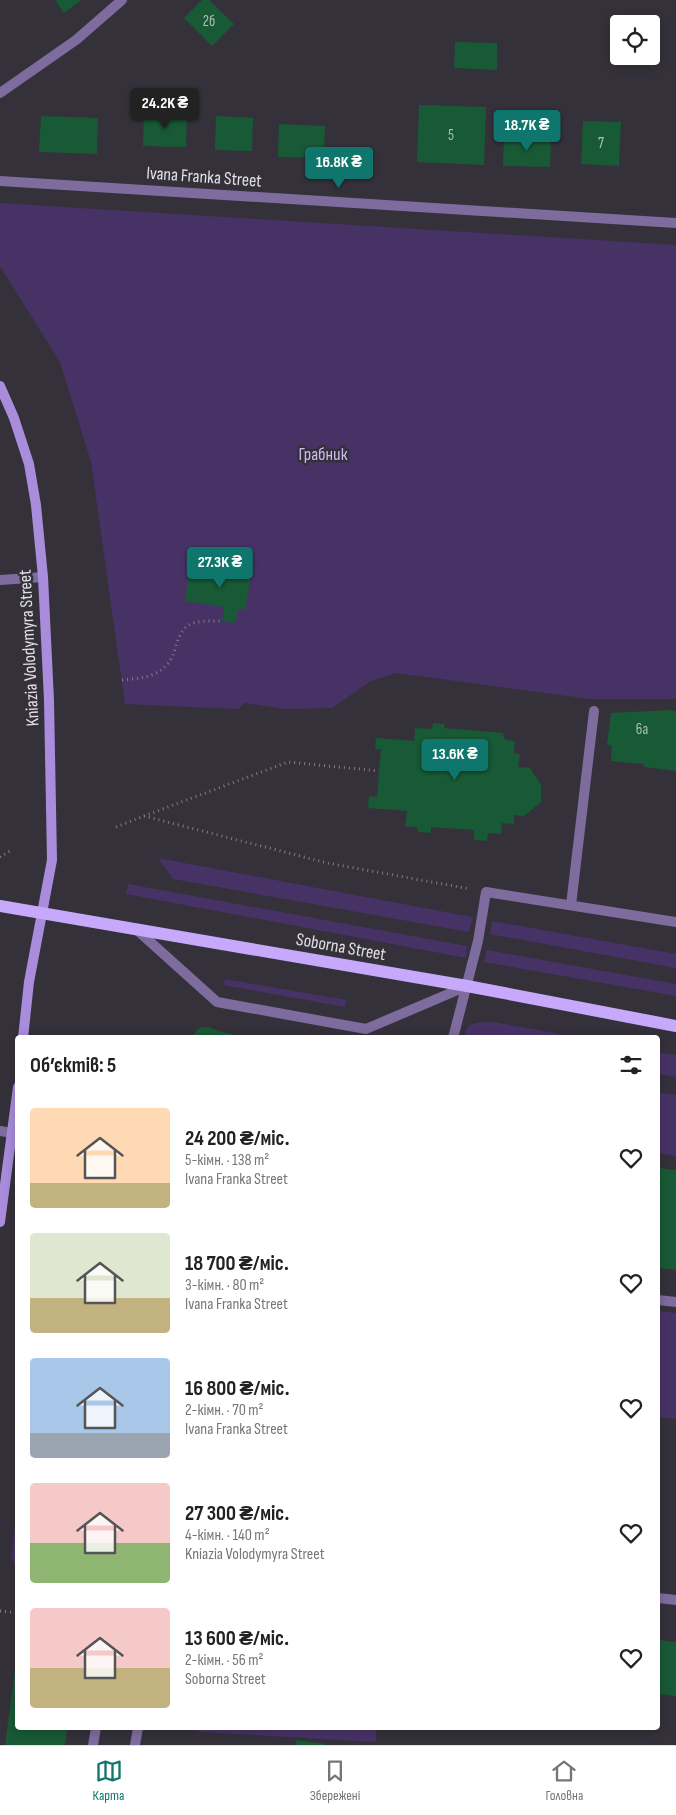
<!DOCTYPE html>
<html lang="uk">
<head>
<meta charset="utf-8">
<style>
  body { margin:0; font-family:"Sofia Sans Condensed",sans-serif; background:#f6f6f6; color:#222; height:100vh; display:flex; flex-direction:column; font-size:19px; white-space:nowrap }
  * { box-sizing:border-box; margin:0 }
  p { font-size:16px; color:#767676 }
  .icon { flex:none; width:28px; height:28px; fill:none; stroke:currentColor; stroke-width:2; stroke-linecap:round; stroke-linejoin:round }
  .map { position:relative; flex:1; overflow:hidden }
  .sheet { position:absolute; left:15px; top:1035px; width:645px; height:695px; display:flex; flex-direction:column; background:#fff; border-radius:5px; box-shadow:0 2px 12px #0003 }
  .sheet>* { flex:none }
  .controls { position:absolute; left:610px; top:15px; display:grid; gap:10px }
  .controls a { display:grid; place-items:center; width:50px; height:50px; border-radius:5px; background:#fff; box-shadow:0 2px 12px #0003; font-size:25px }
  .price { position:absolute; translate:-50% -42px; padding:0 11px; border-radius:5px; background:#0f766e; color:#fff; font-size:16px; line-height:32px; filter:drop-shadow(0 1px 2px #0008) }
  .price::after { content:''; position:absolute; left:50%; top:30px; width:15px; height:11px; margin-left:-8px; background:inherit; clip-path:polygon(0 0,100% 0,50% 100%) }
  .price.selected { background:#222; color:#fff }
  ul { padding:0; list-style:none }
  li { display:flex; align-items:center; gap:15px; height:125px; padding:0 15px }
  li span { display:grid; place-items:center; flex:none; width:140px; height:100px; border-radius:5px; color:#555 }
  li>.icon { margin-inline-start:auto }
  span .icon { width:60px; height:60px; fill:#fffc; stroke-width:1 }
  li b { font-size:21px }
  h2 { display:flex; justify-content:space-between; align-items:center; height:60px; padding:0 15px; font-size:21px }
  .tabs { display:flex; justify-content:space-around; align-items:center; height:70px; border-top:1px solid #e0e0e0; background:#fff; font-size:14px; color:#767676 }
  .tabs a { display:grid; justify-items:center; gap:2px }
  .tabs .selected { color:#0f766e }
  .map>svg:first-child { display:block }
  .green { fill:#473266 }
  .building { fill:#185a35 }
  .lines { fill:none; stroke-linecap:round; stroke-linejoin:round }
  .path { stroke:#807d85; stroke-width:3; stroke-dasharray:1 4; stroke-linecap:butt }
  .lane { stroke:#7e6c9e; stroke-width:10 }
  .street { stroke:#7e6c9e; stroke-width:10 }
  .secondary { stroke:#a98cdb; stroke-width:10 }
  .primary { stroke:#c7a9fb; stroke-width:12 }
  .labels { text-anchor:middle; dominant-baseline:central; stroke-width:5; stroke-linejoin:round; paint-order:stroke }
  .number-label { font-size:15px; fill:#b0beba }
  .street-label { font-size:18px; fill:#e2e0e6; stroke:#34313a }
  .park-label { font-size:18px; fill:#ceb9f5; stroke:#34313a }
</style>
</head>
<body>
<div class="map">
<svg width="676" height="1745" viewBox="0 0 676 1745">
  <rect width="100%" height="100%" fill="#34313a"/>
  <!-- green -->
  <path class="green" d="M 0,203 L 676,245 L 676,699 L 590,699 L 396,673 L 371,681 L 332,708 L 285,709 L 245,703 L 238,709 L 125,704 L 91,462 L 60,362 L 0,266 Z
    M 158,858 L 472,917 L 473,917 L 469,932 L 173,879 Z
    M 128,884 L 467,946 L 466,958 L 126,894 Z
    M 492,921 L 676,954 L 676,968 L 490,934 Z
    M 487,950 L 676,984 L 676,996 L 484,962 Z
    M 225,979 L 346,1000 L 345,1007 L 224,985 Z
    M 493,1022 L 578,1037 L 464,1037 C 467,1020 478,1023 493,1022 Z
    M 658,1052 L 676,1055 L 676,1077 L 658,1074 Z
    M 658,1092 L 676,1095 L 676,1156 L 658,1153 Z
    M 658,1311 L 676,1313 L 676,1419 L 658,1417 Z
    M 17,1512 L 18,1567 L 17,1567 L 11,1557 Z
    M 185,1728 L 376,1728 L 376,1742 L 202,1732 Z"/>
  <!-- building -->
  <path class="building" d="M 55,0 L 81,0 L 64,13 Z
    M 202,0 L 209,0 L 234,24 L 212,46 L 184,18 Z
    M 455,42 L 497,43 L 497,70 L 454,68 Z
    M 419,105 L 486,107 L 484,165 L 417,162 Z
    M 144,112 L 187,114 L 186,147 L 143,146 Z
    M 41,116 L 98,118 L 97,154 L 39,152 Z
    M 216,116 L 253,118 L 252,151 L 215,150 Z
    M 583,121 L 621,122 L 619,166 L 581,164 Z
    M 279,124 L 325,126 L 324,158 L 278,157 Z
    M 504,136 L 551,137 L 550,167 L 503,166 Z
    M 231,561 L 247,563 L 245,575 L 251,576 L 245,610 L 238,610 L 235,623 L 222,621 L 224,607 L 185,601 L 190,567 L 230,573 Z
    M 670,710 L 676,711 L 676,771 L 644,767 L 643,764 L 611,761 L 612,746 L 607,744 L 611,713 Z
    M 433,723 L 445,724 L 444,728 L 503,733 L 505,740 L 515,741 L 514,753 L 520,754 L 518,767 L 530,768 L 541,785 L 541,802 L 524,816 L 514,815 L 514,824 L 502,823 L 501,834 L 488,833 L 487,841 L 474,840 L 474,830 L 431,827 L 431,833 L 418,832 L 417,827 L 405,826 L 407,811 L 368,808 L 369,796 L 377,797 L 381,749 L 375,749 L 376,738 L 414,741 L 415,728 L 432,729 Z
    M 204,1027 L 209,1027 L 218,1031 L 248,1038 L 191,1038 L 199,1028 Z
    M 658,1168 L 676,1170 L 676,1270 L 658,1268 Z
    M 658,1640 L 676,1642 L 676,1696 L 658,1694 Z
    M 16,1663 L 18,1728 L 67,1728 L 65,1745 L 5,1745 Z
    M 296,1740 L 325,1744 L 325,1745 L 296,1745 Z"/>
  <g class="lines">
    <!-- path -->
    <path class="path" d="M 122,680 C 149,678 168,675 176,646 C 178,639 181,631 187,626 C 196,620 212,621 222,621
      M 144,816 L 288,762 L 379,771
      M 116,827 L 144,816 L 327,863 L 470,889
      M 0,857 L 10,851
      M 15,1484 L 18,1484
      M 0,1611 L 18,1613"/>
    <!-- lane -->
    <path class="lane" d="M 0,580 L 43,577
      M 571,905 L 594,711
      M 137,930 L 217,1002 L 366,1029 L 467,986
      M 453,1038 L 478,941 L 486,892 L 676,922
      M 0,1131 L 12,1133
      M 658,1300 L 676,1302
      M 658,1598 L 676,1600
      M 93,1745 L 96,1728
      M 135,1745 L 138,1728"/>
    <!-- street -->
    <path class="street" d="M 0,93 L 76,40 L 122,0
      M 0,181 L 676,223"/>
    <!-- secondary -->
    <path class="secondary" d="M 0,386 L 14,418 L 29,464 L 36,505 L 43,577 L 49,700 L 52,860 L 29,982 L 23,1038
      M 0,1222 L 18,1087"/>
    <!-- primary -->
    <path class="primary" d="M 0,906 L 467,986 L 676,1026"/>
  </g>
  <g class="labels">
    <!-- number labels -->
    <g class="number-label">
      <text x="209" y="21">2б</text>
      <text x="451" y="135">5</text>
      <text x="601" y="143">7</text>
      <text x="642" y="729">6а</text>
    </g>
    <!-- street labels -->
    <g class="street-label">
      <text transform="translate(204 177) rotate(4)">Ivana Franka Street</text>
      <text transform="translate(29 648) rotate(-93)">Kniazia Volodymyra Street</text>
      <text transform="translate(341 947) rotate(10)">Soborna Street</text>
    </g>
    <!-- park labels -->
    <g class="park-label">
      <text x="323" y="454">Грабник</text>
    </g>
  </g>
</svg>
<div class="controls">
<a><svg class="icon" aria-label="locate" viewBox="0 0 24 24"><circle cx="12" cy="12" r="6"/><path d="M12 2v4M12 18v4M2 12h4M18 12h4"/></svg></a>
</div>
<b class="price selected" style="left:165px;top:130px">24.2K ₴</b>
<b class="price" style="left:527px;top:152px">18.7K ₴</b>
<b class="price" style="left:339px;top:189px">16.8K ₴</b>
<b class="price" style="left:220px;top:589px">27.3K ₴</b>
<b class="price" style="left:455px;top:781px">13.6K ₴</b>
<section class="sheet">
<h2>Об’єктів: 5<svg class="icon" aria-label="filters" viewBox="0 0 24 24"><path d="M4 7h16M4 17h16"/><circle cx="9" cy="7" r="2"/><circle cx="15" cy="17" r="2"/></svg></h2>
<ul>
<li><span style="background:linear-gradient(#ffd9b3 75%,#c2b280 0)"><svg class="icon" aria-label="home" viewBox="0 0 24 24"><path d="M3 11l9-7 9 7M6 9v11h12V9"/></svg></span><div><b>24 200 ₴/міс.</b><p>5-кімн. · 138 m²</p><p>Ivana Franka Street</p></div><svg class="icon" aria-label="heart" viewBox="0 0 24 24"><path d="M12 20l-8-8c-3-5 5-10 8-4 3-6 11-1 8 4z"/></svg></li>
<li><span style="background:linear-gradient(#dfe7d0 65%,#c2b280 0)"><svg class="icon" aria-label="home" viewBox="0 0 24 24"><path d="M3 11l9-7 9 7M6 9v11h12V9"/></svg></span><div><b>18 700 ₴/міс.</b><p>3-кімн. · 80 m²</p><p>Ivana Franka Street</p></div><svg class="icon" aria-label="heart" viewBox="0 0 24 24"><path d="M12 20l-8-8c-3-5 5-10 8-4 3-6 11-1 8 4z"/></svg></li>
<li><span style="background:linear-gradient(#a9c7e8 75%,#9aa5b1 0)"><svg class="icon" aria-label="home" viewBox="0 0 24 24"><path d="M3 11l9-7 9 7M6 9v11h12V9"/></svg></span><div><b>16 800 ₴/міс.</b><p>2-кімн. · 70 m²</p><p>Ivana Franka Street</p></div><svg class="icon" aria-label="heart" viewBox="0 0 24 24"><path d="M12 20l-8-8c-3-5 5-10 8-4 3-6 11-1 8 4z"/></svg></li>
<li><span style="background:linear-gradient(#f6c9c9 60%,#8fb573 0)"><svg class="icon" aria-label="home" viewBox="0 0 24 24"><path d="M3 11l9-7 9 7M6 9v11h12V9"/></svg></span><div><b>27 300 ₴/міс.</b><p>4-кімн. · 140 m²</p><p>Kniazia Volodymyra Street</p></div><svg class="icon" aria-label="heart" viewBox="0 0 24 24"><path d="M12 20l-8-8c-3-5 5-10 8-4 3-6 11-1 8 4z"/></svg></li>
<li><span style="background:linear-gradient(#f6c9c9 60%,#c2b280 0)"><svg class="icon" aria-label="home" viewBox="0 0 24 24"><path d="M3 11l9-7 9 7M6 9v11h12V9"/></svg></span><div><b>13 600 ₴/міс.</b><p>2-кімн. · 56 m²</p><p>Soborna Street</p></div><svg class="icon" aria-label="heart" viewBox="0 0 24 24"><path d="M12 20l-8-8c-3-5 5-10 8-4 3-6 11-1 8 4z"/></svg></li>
</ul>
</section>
</div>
<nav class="tabs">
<a class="selected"><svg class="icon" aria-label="map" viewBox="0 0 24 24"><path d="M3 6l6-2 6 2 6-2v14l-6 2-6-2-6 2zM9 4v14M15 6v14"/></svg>Карта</a>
<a><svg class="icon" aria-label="saved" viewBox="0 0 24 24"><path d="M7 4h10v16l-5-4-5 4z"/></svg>Збережені</a>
<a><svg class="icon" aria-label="home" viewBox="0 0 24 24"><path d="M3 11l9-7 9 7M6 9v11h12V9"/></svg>Головна</a>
</nav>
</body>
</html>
